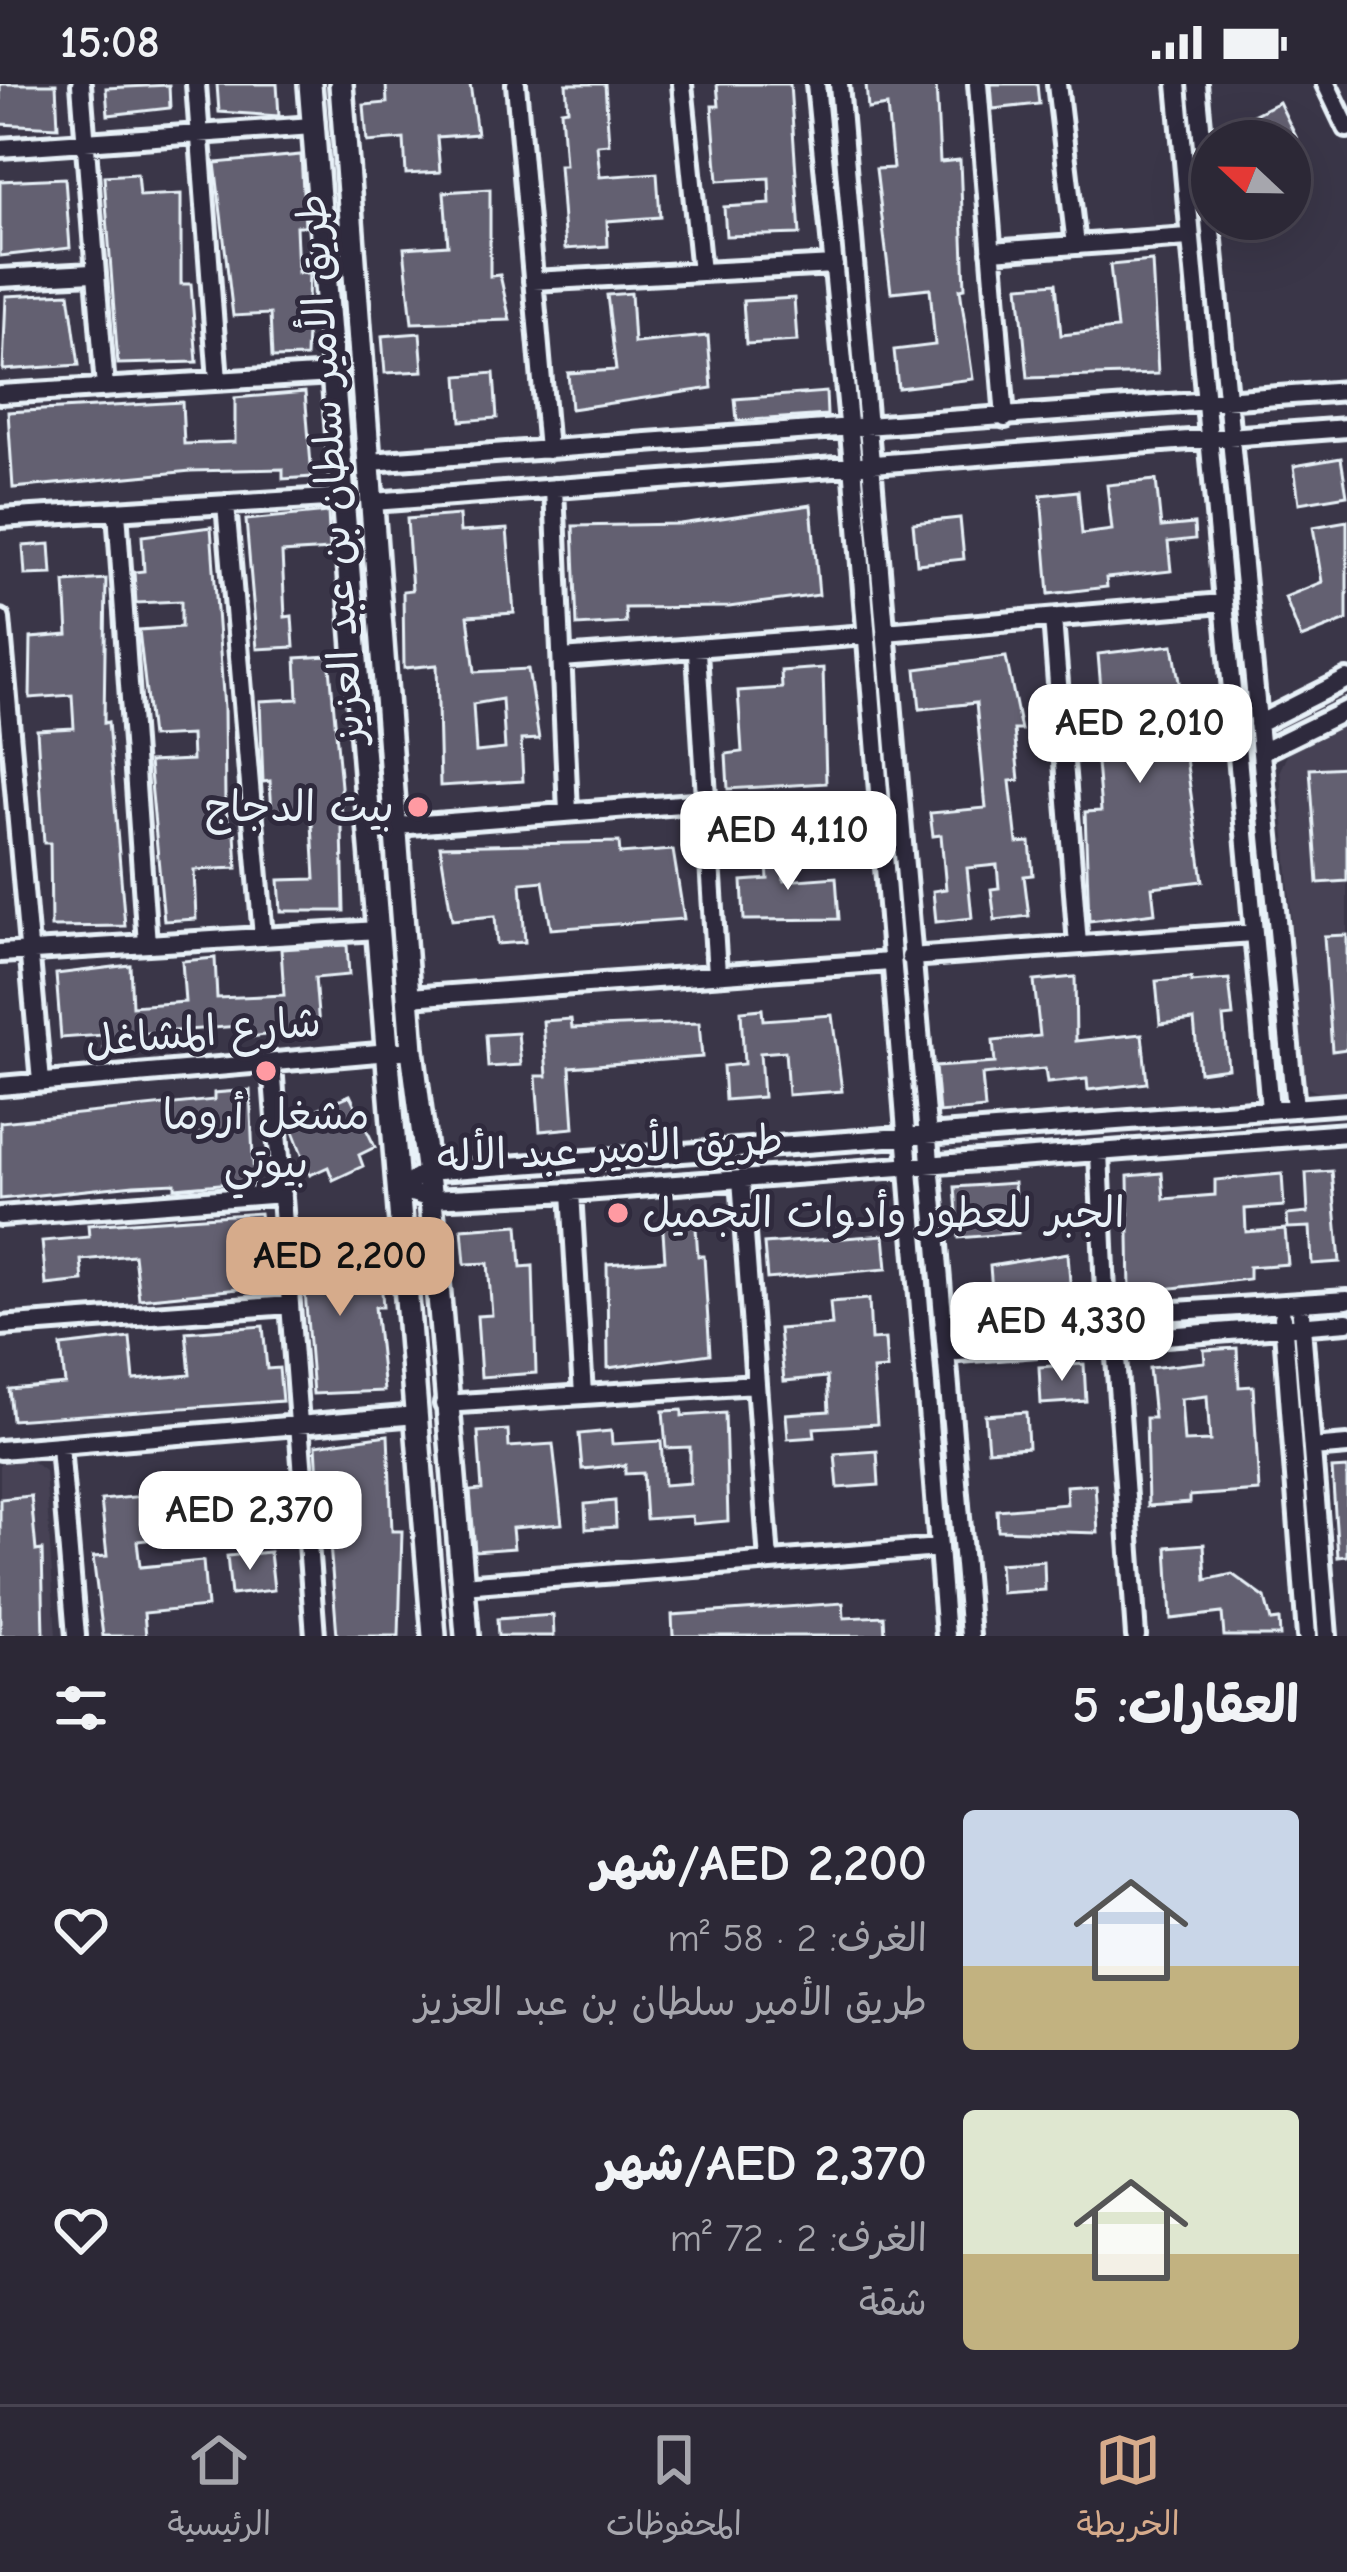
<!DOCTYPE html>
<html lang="ar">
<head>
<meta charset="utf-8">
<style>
  body { margin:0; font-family:"Comic Neue","Playpen Sans Arabic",sans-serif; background:#383442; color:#f1f3f6; direction:rtl; height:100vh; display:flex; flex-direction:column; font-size:45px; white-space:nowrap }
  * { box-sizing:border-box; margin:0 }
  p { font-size:39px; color:#a6a6ad }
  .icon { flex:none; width:66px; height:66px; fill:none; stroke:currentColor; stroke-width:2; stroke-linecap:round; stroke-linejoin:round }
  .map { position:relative; height:1552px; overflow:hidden; direction:ltr }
  .panel { display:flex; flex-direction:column; background:#2c2836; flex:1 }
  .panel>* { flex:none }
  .needle { width:78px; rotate:292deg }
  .tools { position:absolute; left:1191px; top:36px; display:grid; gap:24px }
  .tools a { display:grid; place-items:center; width:120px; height:120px; border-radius:50%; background:#2c2836; box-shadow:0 12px 48px #0002,0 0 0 3px #484451; font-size:60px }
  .price { position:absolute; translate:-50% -102px; padding:0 27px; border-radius:24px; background:#fff; color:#222; font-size:39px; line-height:78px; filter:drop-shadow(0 3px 6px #0008) }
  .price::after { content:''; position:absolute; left:50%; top:72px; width:36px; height:27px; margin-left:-18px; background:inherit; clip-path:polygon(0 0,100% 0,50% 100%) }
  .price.selected { background:#d6ab8b; color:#111 }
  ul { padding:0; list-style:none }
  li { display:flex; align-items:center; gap:36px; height:300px; padding:0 48px }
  li span { display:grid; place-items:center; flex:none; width:336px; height:240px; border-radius:12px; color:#555 }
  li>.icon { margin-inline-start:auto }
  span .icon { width:144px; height:144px; fill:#fffc; stroke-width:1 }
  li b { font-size:51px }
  h2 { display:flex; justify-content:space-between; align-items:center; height:144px; padding:0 48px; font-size:51px }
  .status { display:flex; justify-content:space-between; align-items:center; height:84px; padding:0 60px; background:#2c2836; direction:ltr }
  .status svg { height:33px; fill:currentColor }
  .menu { display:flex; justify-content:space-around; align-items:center; height:168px; border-top:3px solid #484451; background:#2c2836; font-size:33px; color:#a6a6ad }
  .menu a { display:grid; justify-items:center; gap:6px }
  .menu .selected { color:#d6ab8b }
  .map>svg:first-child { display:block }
  .built { fill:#464354 }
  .building { fill:#636171; stroke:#e8f1f8; stroke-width:3; fill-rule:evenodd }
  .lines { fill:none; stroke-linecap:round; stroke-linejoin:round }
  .minor-casing { stroke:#e8f1f8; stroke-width:26 }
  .major-casing { stroke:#e8f1f8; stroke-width:30 }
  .minor { stroke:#2f2a3d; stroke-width:16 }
  .major { stroke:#2f2a3d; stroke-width:21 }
  .poi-dot { fill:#ff9aa2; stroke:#2f2a3d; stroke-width:4.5 }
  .labels { text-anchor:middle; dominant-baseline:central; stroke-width:10; stroke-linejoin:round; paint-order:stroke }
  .street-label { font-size:42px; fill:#e8f1f8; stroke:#2f2a3d }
  .poi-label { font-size:42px; fill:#e8f1f8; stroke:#2f2a3d; text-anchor:end }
</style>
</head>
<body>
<div class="status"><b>15:08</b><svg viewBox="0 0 49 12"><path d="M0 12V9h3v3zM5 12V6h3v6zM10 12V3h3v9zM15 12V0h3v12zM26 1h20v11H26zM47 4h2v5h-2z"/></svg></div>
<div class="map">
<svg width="1347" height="1552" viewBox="0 0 1347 1552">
  <rect width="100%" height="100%" fill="#3a3648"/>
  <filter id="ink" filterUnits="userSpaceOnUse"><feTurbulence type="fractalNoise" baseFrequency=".00833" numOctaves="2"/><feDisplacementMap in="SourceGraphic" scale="24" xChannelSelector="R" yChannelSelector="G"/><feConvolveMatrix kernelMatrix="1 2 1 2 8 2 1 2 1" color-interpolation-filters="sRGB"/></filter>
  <g filter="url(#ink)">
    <!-- built -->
    <path class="built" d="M 1347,640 L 1347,1009 L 1323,1011 L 1304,1002 L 1280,686 L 1289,667 Z
      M 28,1374 L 45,1387 L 56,1552 L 0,1552 L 0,1376 Z"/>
    <!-- building -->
    <path class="building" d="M 0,0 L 56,0 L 58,43 L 0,40 Z
      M 217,0 L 277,0 L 279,32 L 219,28 Z
      M 386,0 L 470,0 L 477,50 L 437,53 L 440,88 L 406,90 L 404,55 L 367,58 L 364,21 L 387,19 Z
      M 566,0 L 605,0 L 609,60 L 597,61 L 600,93 L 657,89 L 660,133 L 607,137 L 608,162 L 565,165 L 559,81 L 565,81 L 561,26 L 568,25 Z
      M 717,0 L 790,0 L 800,150 L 726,152 L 724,123 L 770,120 L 769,94 L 718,97 L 712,22 L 719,22 Z
      M 866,0 L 936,0 L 940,78 L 960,76 L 965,204 L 960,205 L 973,295 L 898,304 L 894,266 L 935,261 L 930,204 L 891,208 L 876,85 L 893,84 L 887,22 L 868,25 Z
      M 991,0 L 1037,0 L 1039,20 L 993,25 Z
      M 169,1 L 170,24 L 108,31 L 106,4 Z
      M 1279,18 L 1298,57 L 1249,57 L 1239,38 Z
      M 301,71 L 305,142 L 296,142 L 298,189 L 309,189 L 306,273 L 272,274 L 270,230 L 233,232 L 215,79 Z
      M 137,90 L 139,112 L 181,110 L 181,200 L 191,200 L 197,278 L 118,280 L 104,92 Z
      M 65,94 L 70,164 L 0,172 L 0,97 Z
      M 490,105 L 490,192 L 500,191 L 510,236 L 412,239 L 404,164 L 448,161 L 444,108 Z
      M 1152,177 L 1158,290 L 1028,294 L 1019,202 L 1056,199 L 1061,251 L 1117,245 L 1110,181 Z
      M 69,209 L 79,281 L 3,286 L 6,212 Z
      M 631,209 L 634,259 L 708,252 L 712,304 L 571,325 L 568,289 L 616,286 L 607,211 Z
      M 794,214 L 797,257 L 746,260 L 743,217 Z
      M 420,249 L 423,287 L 385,289 L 382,252 Z
      M 494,289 L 497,334 L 461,337 L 458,292 Z
      M 305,308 L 312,393 L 283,395 L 283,385 L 191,387 L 13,404 L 8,328 L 182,318 L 184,360 L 235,358 L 235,314 Z
      M 826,308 L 827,331 L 737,337 L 735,315 Z
      M 1341,374 L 1347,411 L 1299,419 L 1294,382 Z
      M 1156,396 L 1161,443 L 1194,440 L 1195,455 L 1168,458 L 1171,487 L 1106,494 L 1107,503 L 1049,510 L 1041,411 L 1078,407 L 1082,450 L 1112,446 L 1107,401 Z
      M 811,421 L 819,511 L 729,523 L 625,524 L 626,539 L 577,542 L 573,442 L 680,440 Z
      M 328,428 L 330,466 L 282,469 L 285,533 L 292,532 L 294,563 L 257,565 L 246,436 Z
      M 459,431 L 460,448 L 507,445 L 514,529 L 468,532 L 475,588 L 528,585 L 539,655 L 521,656 L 523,697 L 440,702 L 437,581 L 404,584 L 403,507 L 412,506 L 407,435 ZM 502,615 L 505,665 L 476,668 L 473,620 Z
      M 960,434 L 964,475 L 917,480 L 913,439 Z
      M 1347,437 L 1347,536 L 1301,554 L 1285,513 L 1322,498 L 1313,443 Z
      M 211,443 L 224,624 L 225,718 L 230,749 L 235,749 L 237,784 L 194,786 L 196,835 L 164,837 L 149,678 L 192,676 L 191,651 L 151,653 L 139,546 L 181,543 L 181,517 L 136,519 L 134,488 L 144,487 L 142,452 Z
      M 50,460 L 52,490 L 25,491 L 23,462 Z
      M 106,495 L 104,639 L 108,638 L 125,842 L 51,843 L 50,759 L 44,759 L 37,646 L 74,644 L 72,611 L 30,614 L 31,554 L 68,551 L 65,498 Z
      M 1173,561 L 1186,641 L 1195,640 L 1196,652 L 1183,653 L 1203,797 L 1152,803 L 1155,829 L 1089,837 L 1085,728 L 1101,727 L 1092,618 L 1102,617 L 1098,570 Z
      M 329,572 L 341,702 L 344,827 L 281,827 L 279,796 L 315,795 L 312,739 L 310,726 L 272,729 L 270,697 L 263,698 L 260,617 L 298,615 L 296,574 Z
      M 1006,573 L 1021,646 L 1014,646 L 1019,696 L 1010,697 L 1017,759 L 1030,758 L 1033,791 L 1024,792 L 1029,832 L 995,836 L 991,805 L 999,804 L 997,781 L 967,784 L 972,834 L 936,838 L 933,807 L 946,805 L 941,751 L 933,752 L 930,729 L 986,724 L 976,619 L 920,625 L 916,585 Z
      M 823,584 L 826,699 L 728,705 L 726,670 L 742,668 L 738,607 L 782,604 L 781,587 Z
      M 1347,683 L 1347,797 L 1318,799 L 1310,685 Z
      M 781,752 L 784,797 L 836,793 L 839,835 L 744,836 L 742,797 L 768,795 L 765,753 Z
      M 619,758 L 620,770 L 673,766 L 684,835 L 551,845 L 543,797 L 521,799 L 525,858 L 497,860 L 495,832 L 452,836 L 440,762 Z
      M 1347,851 L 1347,965 L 1332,967 L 1324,852 Z
      M 347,861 L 349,891 L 315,894 L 319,943 L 238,955 L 238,942 L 137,950 L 138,962 L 104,965 L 103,951 L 61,954 L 56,890 L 130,881 L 132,922 L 185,918 L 182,877 L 215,874 L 217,914 L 284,911 L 281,865 Z
      M 1075,893 L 1076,957 L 1142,950 L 1147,999 L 1088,1006 L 1087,995 L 1047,999 L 1045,985 L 982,991 L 985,1025 L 939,1029 L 935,983 L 995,979 L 993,957 L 1040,952 L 1034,897 Z
      M 1191,894 L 1191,898 L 1229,895 L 1233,932 L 1223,933 L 1228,984 L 1199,988 L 1194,936 L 1160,940 L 1156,897 Z
      M 762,925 L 763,936 L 832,931 L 842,1007 L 788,1011 L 785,967 L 760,969 L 763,1013 L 725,1016 L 723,982 L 744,980 L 741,927 Z
      M 571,935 L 572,944 L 699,939 L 702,973 L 570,983 L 574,1044 L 540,1047 L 536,992 L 547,992 L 543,937 Z
      M 518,949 L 521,981 L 488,983 L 486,951 Z
      M 250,1006 L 254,1097 L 175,1104 L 175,1099 L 134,1101 L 0,1115 L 0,1038 L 214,1016 L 214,1009 Z
      M 350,1011 L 375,1063 L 359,1071 L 363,1082 L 333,1096 L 328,1083 L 310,1091 L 289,1037 Z
      M 1332,1087 L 1340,1178 L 1312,1180 L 1310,1143 L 1288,1144 L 1287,1131 L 1308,1129 L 1306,1089 Z
      M 1162,1089 L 1164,1115 L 1215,1111 L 1215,1096 L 1282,1090 L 1284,1122 L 1245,1125 L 1246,1148 L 1285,1145 L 1288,1180 L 1249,1183 L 1249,1195 L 1130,1209 L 1128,1092 Z
      M 1014,1099 L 1018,1149 L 959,1154 L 955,1103 Z
      M 260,1129 L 264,1161 L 256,1162 L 259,1203 L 139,1215 L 134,1171 L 81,1176 L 83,1197 L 46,1201 L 42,1157 L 89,1153 L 88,1141 Z
      M 695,1130 L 698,1172 L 704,1172 L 710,1270 L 608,1284 L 607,1180 L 665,1176 L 662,1133 Z
      M 518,1141 L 521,1183 L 533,1182 L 536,1289 L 481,1293 L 477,1232 L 492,1231 L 488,1179 L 465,1180 L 462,1145 Z
      M 338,1142 L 341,1196 L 381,1194 L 383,1223 L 375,1223 L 384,1307 L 313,1310 L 300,1144 Z
      M 884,1151 L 887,1185 L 767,1195 L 764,1160 Z
      M 1068,1169 L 1070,1199 L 1017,1203 L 1018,1217 L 993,1219 L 990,1182 Z
      M 869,1215 L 871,1256 L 885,1255 L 887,1285 L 873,1286 L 877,1340 L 814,1344 L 815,1353 L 788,1355 L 786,1330 L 829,1327 L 827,1293 L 784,1297 L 779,1245 L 832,1241 L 830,1218 Z
      M 263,1242 L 267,1285 L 279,1284 L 282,1317 L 12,1336 L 9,1305 L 65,1300 L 61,1262 L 130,1254 L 134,1296 L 190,1291 L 186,1248 Z
      M 1237,1264 L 1239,1303 L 1253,1302 L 1259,1407 L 1190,1412 L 1190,1419 L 1148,1422 L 1146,1334 L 1154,1334 L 1149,1284 L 1205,1278 L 1204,1266 ZM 1207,1312 L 1210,1357 L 1184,1358 L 1181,1315 Z
      M 1084,1280 L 1086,1317 L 1041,1320 L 1039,1283 Z
      M 682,1326 L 682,1332 L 725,1329 L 728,1437 L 693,1440 L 692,1432 L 646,1435 L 643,1389 L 625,1390 L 625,1381 L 582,1385 L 579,1350 L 611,1347 L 612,1360 L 661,1357 L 664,1401 L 690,1399 L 690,1363 L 666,1364 L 663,1327 Z
      M 1026,1328 L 1028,1363 L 988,1366 L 985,1331 Z
      M 508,1346 L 509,1363 L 553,1360 L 562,1440 L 512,1444 L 514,1464 L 475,1467 L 470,1407 L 482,1406 L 478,1348 Z
      M 388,1351 L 392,1447 L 402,1447 L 399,1552 L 337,1552 L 325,1394 L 318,1395 L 316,1361 Z
      M 877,1367 L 879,1401 L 838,1404 L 835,1370 Z
      M 1347,1384 L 1347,1472 L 1338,1473 L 1332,1385 Z
      M 199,1398 L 203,1438 L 146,1444 L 147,1456 L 137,1457 L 140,1483 L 203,1477 L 207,1523 L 144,1529 L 146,1552 L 103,1552 L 93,1473 L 107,1472 L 101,1416 L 155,1411 L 154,1403 Z
      M 1095,1400 L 1098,1449 L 998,1446 L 997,1426 L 1067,1420 L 1066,1402 Z
      M 31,1412 L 36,1467 L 42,1466 L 44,1552 L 0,1552 L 0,1415 Z
      M 615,1417 L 616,1443 L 586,1445 L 585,1420 Z
      M 1204,1460 L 1206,1496 L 1232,1490 L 1265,1514 L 1271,1537 L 1279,1536 L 1280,1552 L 1224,1552 L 1222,1529 L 1171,1535 L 1167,1463 Z
      M 270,1468 L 274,1506 L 231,1511 L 227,1472 Z
      M 1044,1477 L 1045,1506 L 1001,1509 L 999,1480 Z
      M 843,1519 L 844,1534 L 884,1532 L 885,1552 L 673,1552 L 672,1531 Z
      M 553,1531 L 554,1552 L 498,1552 L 497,1535 Z"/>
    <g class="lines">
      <!-- minor casing -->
      <g class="minor-casing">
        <path id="minor" d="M 81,0 L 105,304
          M 196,0 L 218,297
          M 516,0 L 548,366
          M 682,0 L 701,188
          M 816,0 L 853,380 L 946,1552
          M 839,0 L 970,1552
          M 978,0 L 1005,334
          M 1057,0 L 1076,161
          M 1177,0 L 1270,1025
          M 1197,0 L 1295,1024
          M 1326,0 L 1347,44
          M 0,64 L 313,42
          M 991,167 L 1188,153
          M 0,194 L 92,189
          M 533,197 L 834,181
          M 0,310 L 333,290
          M 370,378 L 1347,307
          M 554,404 L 568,728
          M 373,418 L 1347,344
          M 226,420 L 263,853
          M 117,427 L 147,860
          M 0,434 L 343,413
          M 1053,534 L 1078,861
          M 0,535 L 41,998
          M 885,548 L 1222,519
          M 697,568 L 717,890
          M 562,574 L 866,551
          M 1258,640 L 1347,595
          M 1263,667 L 1347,626
          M 397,742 L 706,718
          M 0,869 L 378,846
          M 910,873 L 1253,849
          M 410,913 L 890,878
          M 272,981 L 315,1552
          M 0,1002 L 412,966
          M 1347,1020 L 426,1088 L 399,1105 L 431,1115 L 571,1108 L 1347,1049
          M 1099,1068 L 1106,1233
          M 741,1095 L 769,1477
          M 571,1108 L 583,1311
          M 0,1132 L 282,1110
          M 1301,1230 L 1327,1552
          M 1283,1233 L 1307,1552
          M 0,1242 L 290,1221
          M 943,1242 L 1347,1216
          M 1115,1260 L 1136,1552
          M 946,1269 L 1347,1238
          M 444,1320 L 756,1300
          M 60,1362 L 76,1552
          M 1312,1364 L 1347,1361
          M 0,1366 L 417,1331
          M 463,1501 L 939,1464"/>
      </g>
      <!-- major casing -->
      <g class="major-casing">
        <path id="major" d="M 310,0 L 434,1552
          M 341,0 L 412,966 L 431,1115 L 467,1552"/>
      </g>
      <!-- minor -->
      <use href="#minor" class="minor"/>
      <!-- major -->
      <use href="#major" class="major"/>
    </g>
  </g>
  <!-- markers -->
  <g class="poi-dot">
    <circle cx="418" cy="723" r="12"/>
    <circle cx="266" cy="987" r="12"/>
    <circle cx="618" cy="1129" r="12"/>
  </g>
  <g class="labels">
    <!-- street labels -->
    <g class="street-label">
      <text transform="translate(331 385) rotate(-94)">طريق الأمير سلطان بن عبد العزيز</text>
      <text transform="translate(203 948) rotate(-5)">شارع المشاغل</text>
      <text transform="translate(610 1065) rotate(-3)">طريق الأمير عبد الأله</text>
    </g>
    <!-- poi labels -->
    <g class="poi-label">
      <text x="394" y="723">بيت الدجاج</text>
      <text x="266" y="1031" text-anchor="middle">مشغل أروما<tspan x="266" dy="48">بيوتي</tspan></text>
      <text x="642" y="1129" text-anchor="start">الجبر للعطور وأدوات التجميل</text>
    </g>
  </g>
</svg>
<div class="tools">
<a><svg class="needle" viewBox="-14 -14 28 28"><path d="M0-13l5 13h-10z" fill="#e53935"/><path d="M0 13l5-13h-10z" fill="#a6a6ad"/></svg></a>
</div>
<b class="price" style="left:1140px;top:702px">AED 2,010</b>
<b class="price" style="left:788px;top:809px">AED 4,110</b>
<b class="price selected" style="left:340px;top:1235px">AED 2,200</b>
<b class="price" style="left:1062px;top:1300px">AED 4,330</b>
<b class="price" style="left:250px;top:1489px">AED 2,370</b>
</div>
<section class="panel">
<h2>العقارات: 5<svg class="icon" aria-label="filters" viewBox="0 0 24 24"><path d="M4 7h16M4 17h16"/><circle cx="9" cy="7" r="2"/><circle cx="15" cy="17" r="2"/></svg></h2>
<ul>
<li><span style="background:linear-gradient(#c9d6e8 65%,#c2b280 0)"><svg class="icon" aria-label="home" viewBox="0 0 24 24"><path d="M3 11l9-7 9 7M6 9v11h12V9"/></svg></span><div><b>AED 2,200/شهر</b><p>الغرف: 2 · 58 m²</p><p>طريق الأمير سلطان بن عبد العزيز</p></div><svg class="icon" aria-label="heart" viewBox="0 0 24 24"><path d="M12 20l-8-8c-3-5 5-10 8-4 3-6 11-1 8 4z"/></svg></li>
<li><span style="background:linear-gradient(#dfe7d0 60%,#c2b280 0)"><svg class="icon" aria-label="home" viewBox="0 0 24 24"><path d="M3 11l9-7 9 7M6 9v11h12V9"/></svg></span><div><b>AED 2,370/شهر</b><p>الغرف: 2 · 72 m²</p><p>شقة</p></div><svg class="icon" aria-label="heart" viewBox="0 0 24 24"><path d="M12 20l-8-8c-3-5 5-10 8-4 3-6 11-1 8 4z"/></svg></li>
</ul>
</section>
<nav class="menu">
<a class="selected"><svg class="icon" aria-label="map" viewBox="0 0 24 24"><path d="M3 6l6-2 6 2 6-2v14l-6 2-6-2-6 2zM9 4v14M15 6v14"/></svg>الخريطة</a>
<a><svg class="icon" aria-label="saved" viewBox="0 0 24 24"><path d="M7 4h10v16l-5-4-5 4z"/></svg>المحفوظات</a>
<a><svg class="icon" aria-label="home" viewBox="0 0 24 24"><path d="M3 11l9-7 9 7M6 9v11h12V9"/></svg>الرئيسية</a>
</nav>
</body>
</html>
